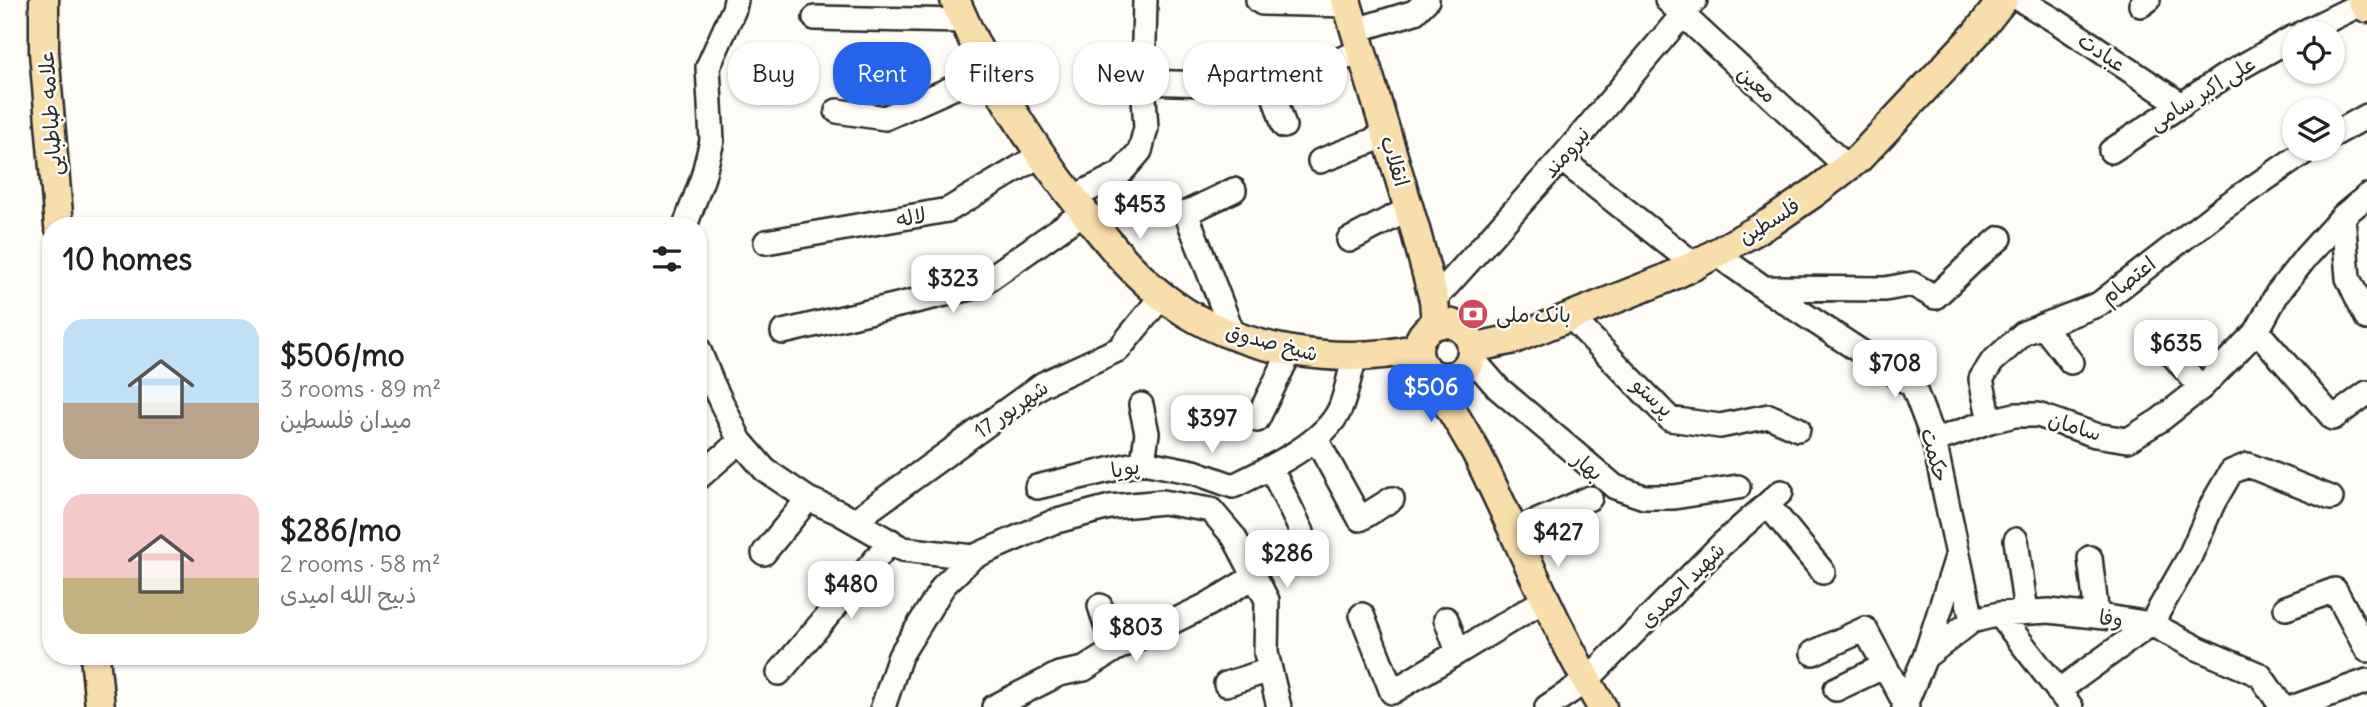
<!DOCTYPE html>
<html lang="en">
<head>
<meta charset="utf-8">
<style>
  body { margin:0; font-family:Delius,"Playpen Sans Arabic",sans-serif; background:#f2f2f2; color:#202124; height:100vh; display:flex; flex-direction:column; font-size:26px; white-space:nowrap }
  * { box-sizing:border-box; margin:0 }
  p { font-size:23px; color:#757577 }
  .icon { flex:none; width:38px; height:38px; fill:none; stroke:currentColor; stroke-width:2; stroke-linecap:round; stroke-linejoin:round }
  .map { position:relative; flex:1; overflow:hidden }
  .side { position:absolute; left:42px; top:217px; width:665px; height:448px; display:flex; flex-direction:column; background:#fff; border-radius:28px; box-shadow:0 2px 5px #0004 }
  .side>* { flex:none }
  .banner { position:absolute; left:728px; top:42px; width:665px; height:63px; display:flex; gap:14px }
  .buttons { position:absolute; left:2282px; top:21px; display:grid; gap:14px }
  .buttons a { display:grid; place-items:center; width:63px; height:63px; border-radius:50%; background:#fff; box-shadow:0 2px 5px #0004; font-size:35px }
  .price { position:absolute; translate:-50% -60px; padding:0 16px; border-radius:14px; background:#fff; color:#222; font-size:23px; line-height:46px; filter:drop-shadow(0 2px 4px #0008) }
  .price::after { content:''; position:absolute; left:50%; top:42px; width:21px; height:16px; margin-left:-10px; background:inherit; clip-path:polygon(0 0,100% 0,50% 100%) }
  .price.on { background:#2563eb; color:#fff }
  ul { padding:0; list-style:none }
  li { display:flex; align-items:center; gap:21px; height:175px; padding:0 21px }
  li span { display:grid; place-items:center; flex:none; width:196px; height:140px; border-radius:21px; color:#555 }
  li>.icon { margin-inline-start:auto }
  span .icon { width:84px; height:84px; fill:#fffc; stroke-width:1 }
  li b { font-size:30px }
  h2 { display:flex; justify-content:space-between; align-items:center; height:84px; padding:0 21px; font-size:30px }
  .pill { padding:0 24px; border-radius:28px; background:#fff; box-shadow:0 2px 5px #0004; font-size:24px; line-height:63px }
  .pill.on { background:#2563eb; color:#fff }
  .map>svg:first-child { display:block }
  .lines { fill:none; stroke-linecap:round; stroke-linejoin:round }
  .minor-casing { stroke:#2b2b2b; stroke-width:28 }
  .major-casing { stroke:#2b2b2b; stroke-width:33 }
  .minor { stroke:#fdfcf7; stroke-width:23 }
  .major { stroke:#f8deab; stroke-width:28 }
  .labels { text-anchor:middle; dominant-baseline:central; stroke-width:5; stroke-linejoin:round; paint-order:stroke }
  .street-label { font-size:21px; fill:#2b2b2b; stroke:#fdfcf7 }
  .poi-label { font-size:21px; fill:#2b2b2b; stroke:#fdfcf7; text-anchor:start }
</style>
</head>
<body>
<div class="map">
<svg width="2367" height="707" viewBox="0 0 2367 707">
  <rect width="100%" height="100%" fill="#fdfcf7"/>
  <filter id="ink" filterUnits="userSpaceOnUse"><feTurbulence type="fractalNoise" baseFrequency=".0143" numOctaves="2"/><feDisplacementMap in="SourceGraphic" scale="14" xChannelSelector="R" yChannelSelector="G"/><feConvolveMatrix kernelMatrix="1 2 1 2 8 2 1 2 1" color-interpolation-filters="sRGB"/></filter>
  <g filter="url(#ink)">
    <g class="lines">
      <!-- minor casing -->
      <g class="minor-casing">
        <path id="minor" d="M 1258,0 L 1262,3 L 1348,5
          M 1667,0 L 1847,167
          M 2021,0 L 2056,21 L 2182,105
          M 2141,5 L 2148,0
          M 815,18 L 964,21
          M 1356,30 L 1415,12 L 1427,0
          M 2302,33 L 2367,1
          M 1143,82 L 1271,86 L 1362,51
          M 1271,86 L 1284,126
          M 837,111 L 885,118 L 991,71
          M 2333,135 L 2367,116
          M 2111,151 L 2225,76 L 2294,37
          M 1561,159 L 1695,265
          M 1320,161 L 1387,135
          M 1072,198 L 1120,174 L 1140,151 L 1146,128 L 1143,82 L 1145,0
          M 2343,216 L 2348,278 L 2367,318
          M 685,226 L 703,177 L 712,141 L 708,67 L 734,9 L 736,0
          M 1349,240 L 1409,209
          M 766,242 L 948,210 L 1042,154
          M 1715,253 L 1764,288 L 1913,386 L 1934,441 L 1972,621
          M 1764,288 L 1885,289 L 1912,284 L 1935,297 L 1976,258 L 2000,238
          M 1434,300 L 1561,159 L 1695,0
          M 1570,316 L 1670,419 L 1720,426 L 1769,416 L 1798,429
          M 2043,326 L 2071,362
          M 2257,331 L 2333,418 L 2367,393
          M 783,332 L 979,286 L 1084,212
          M 1233,334 L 1186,213 L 1234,190
          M 698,348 L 712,383 L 740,441 L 765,470 L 808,499 L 838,512 L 903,549 L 973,557 L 1053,522 L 1110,507 L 1163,502 L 1211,510 L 1234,537 L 1267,600 L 1266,653 L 1279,707
          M 2171,353 L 2201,388
          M 1472,358 L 1498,388 L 1615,487 L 1644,497 L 1674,497 L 1738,487
          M 1141,405 L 1147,433 L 1143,462
          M 1257,420 L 1291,350
          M 1990,421 L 1981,379 L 1992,362 L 2024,333 L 2099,304 L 2223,208 L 2309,149
          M 1316,439 L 1360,519 L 1392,499
          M 1934,441 L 1990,421 L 2015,415 L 2038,415 L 2095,435 L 2128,440 L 2160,420 L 2201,388 L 2257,331 L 2277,294 L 2306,257 L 2343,216 L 2367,196
          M 1271,468 L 1302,532
          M 698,478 L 740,441
          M 1037,487 L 1143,462 L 1194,472 L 1233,486 C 1266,470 1324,444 1340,409 C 1347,393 1349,373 1356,356
          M 1768,505 L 1823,572
          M 854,521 L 1043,384 L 1119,349 L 1162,296
          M 1513,532 L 1590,498
          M 2016,540 L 2026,612
          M 764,553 L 808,499
          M 2090,558 L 2097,616
          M 1100,606 L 1114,650
          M 2286,608 L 2335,590 L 2367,650
          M 1999,614 L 2071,707
          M 1362,615 L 1392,692 L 1546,599
          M 1446,619 L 1458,652
          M 1813,653 L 1865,629 L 1907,707
          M 1925,657 L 1972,621 L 1999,614 L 2049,611 L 2113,618 L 2151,624 L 2197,648 L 2260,675 L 2282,707
          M 779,673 L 891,541
          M 1226,684 L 1270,670
          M 1836,689 L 1885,666
          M 2058,691 L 2151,624 L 2190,556 L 2213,503 L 2231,472 L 2248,465 L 2331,498
          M 883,707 L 900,656 L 944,585 L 973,557
          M 994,707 L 1059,674 L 1084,669 L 1114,650 L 1207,605 L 1255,576
          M 1547,707 L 1586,681 L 1721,545 L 1781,492
          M 1904,707 L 1925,657 L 1957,557
          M 2294,707 L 2367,681"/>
      </g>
      <!-- major casing -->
      <g class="major-casing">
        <path id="major" d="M 44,0 L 44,52 L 59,226
          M 955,0 C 987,76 1033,149 1085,213 C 1111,246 1138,280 1173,304 C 1239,351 1340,367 1418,348
          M 1346,0 L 1415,229 L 1434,300 L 1436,324
          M 2362,0 L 2367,8
          M1418 350a27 27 0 1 1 54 0a27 27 0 1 1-54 0Z
          M 1472,348 L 1514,339 L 1665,279 L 1695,265 L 1771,222 L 1815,192 L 1859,158 L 1976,34 L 2003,0
          M 1428,371 C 1444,399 1462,426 1477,454 C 1519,538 1553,626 1602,707
          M 95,656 L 100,707"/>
      </g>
      <!-- minor -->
      <use href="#minor" class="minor"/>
      <!-- major -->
      <use href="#major" class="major"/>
    </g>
  </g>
  <!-- icons -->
  <defs>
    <g id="bank-disc" transform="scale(1.575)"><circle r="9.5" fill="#d1495b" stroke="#fdfcf7"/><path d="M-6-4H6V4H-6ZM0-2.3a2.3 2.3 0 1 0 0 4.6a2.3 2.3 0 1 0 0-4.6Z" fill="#fff"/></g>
  </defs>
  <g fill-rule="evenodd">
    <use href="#bank-disc" x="1473" y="314"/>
  </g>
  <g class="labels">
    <!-- street labels -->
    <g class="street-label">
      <text transform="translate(2102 52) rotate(34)">عبادت</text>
      <text transform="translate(1757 84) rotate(42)">معین</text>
      <text transform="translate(2202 93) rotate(-32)">علی اکبر سامی</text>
      <text transform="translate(50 113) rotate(-94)">علامه طباطبایی</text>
      <text transform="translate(1566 152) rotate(-49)">نیرومند</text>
      <text transform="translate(1395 161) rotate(73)">انقلاب</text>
      <text transform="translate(911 217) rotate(-10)">لاله</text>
      <text transform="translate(1769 221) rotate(-32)">فلسطین</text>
      <text transform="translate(2128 280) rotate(-38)">اعتصام</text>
      <text transform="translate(1272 342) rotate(15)">شیخ صدوق</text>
      <text transform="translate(1653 397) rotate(42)">پرستو</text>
      <text transform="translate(1011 409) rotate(-35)">17 شهریور</text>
      <text transform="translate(2075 426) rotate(17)">سامان</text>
      <text transform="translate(1935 455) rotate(75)">حکمت</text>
      <text transform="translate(1588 466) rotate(39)">بهار</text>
      <text transform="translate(1125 468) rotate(-10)">پویا</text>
      <text transform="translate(1682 585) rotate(-45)">شهید احمدی</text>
      <text transform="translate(2111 618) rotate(7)">وفا</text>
    </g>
    <!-- poi labels -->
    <g class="poi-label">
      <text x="1496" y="314">بانک ملی</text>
    </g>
  </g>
</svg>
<div class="buttons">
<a><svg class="icon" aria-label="locate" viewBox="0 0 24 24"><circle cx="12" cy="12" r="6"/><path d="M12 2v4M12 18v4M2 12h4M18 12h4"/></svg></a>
<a><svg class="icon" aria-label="layers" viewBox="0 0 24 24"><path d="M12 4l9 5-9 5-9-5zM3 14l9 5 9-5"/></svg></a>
</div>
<b class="price" style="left:1140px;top:241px">$453</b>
<b class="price" style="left:953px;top:315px">$323</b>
<b class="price" style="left:2176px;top:380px">$635</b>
<b class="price" style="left:1895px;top:400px">$708</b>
<b class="price on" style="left:1431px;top:424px">$506</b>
<b class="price" style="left:1212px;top:455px">$397</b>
<b class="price" style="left:1558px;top:569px">$427</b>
<b class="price" style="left:1287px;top:590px">$286</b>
<b class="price" style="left:851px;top:621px">$480</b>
<b class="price" style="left:1136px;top:664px">$803</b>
<div class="banner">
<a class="pill">Buy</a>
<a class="pill on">Rent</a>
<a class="pill">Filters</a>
<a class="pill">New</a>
<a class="pill">Apartment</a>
</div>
<section class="side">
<h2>10 homes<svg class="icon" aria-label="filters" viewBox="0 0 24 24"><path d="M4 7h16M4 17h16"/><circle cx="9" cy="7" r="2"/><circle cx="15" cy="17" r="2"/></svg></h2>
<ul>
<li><span style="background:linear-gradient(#bfe0f5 60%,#b9a48a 0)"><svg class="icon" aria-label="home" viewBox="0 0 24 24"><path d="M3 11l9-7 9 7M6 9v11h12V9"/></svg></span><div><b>$506/mo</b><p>3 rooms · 89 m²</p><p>میدان فلسطین</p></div></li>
<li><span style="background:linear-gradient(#f6c9c9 60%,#c2b280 0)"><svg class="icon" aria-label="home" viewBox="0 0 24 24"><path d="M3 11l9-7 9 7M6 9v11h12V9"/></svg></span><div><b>$286/mo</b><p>2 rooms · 58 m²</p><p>ذبیح الله امیدی</p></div></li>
</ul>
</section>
</div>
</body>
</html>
